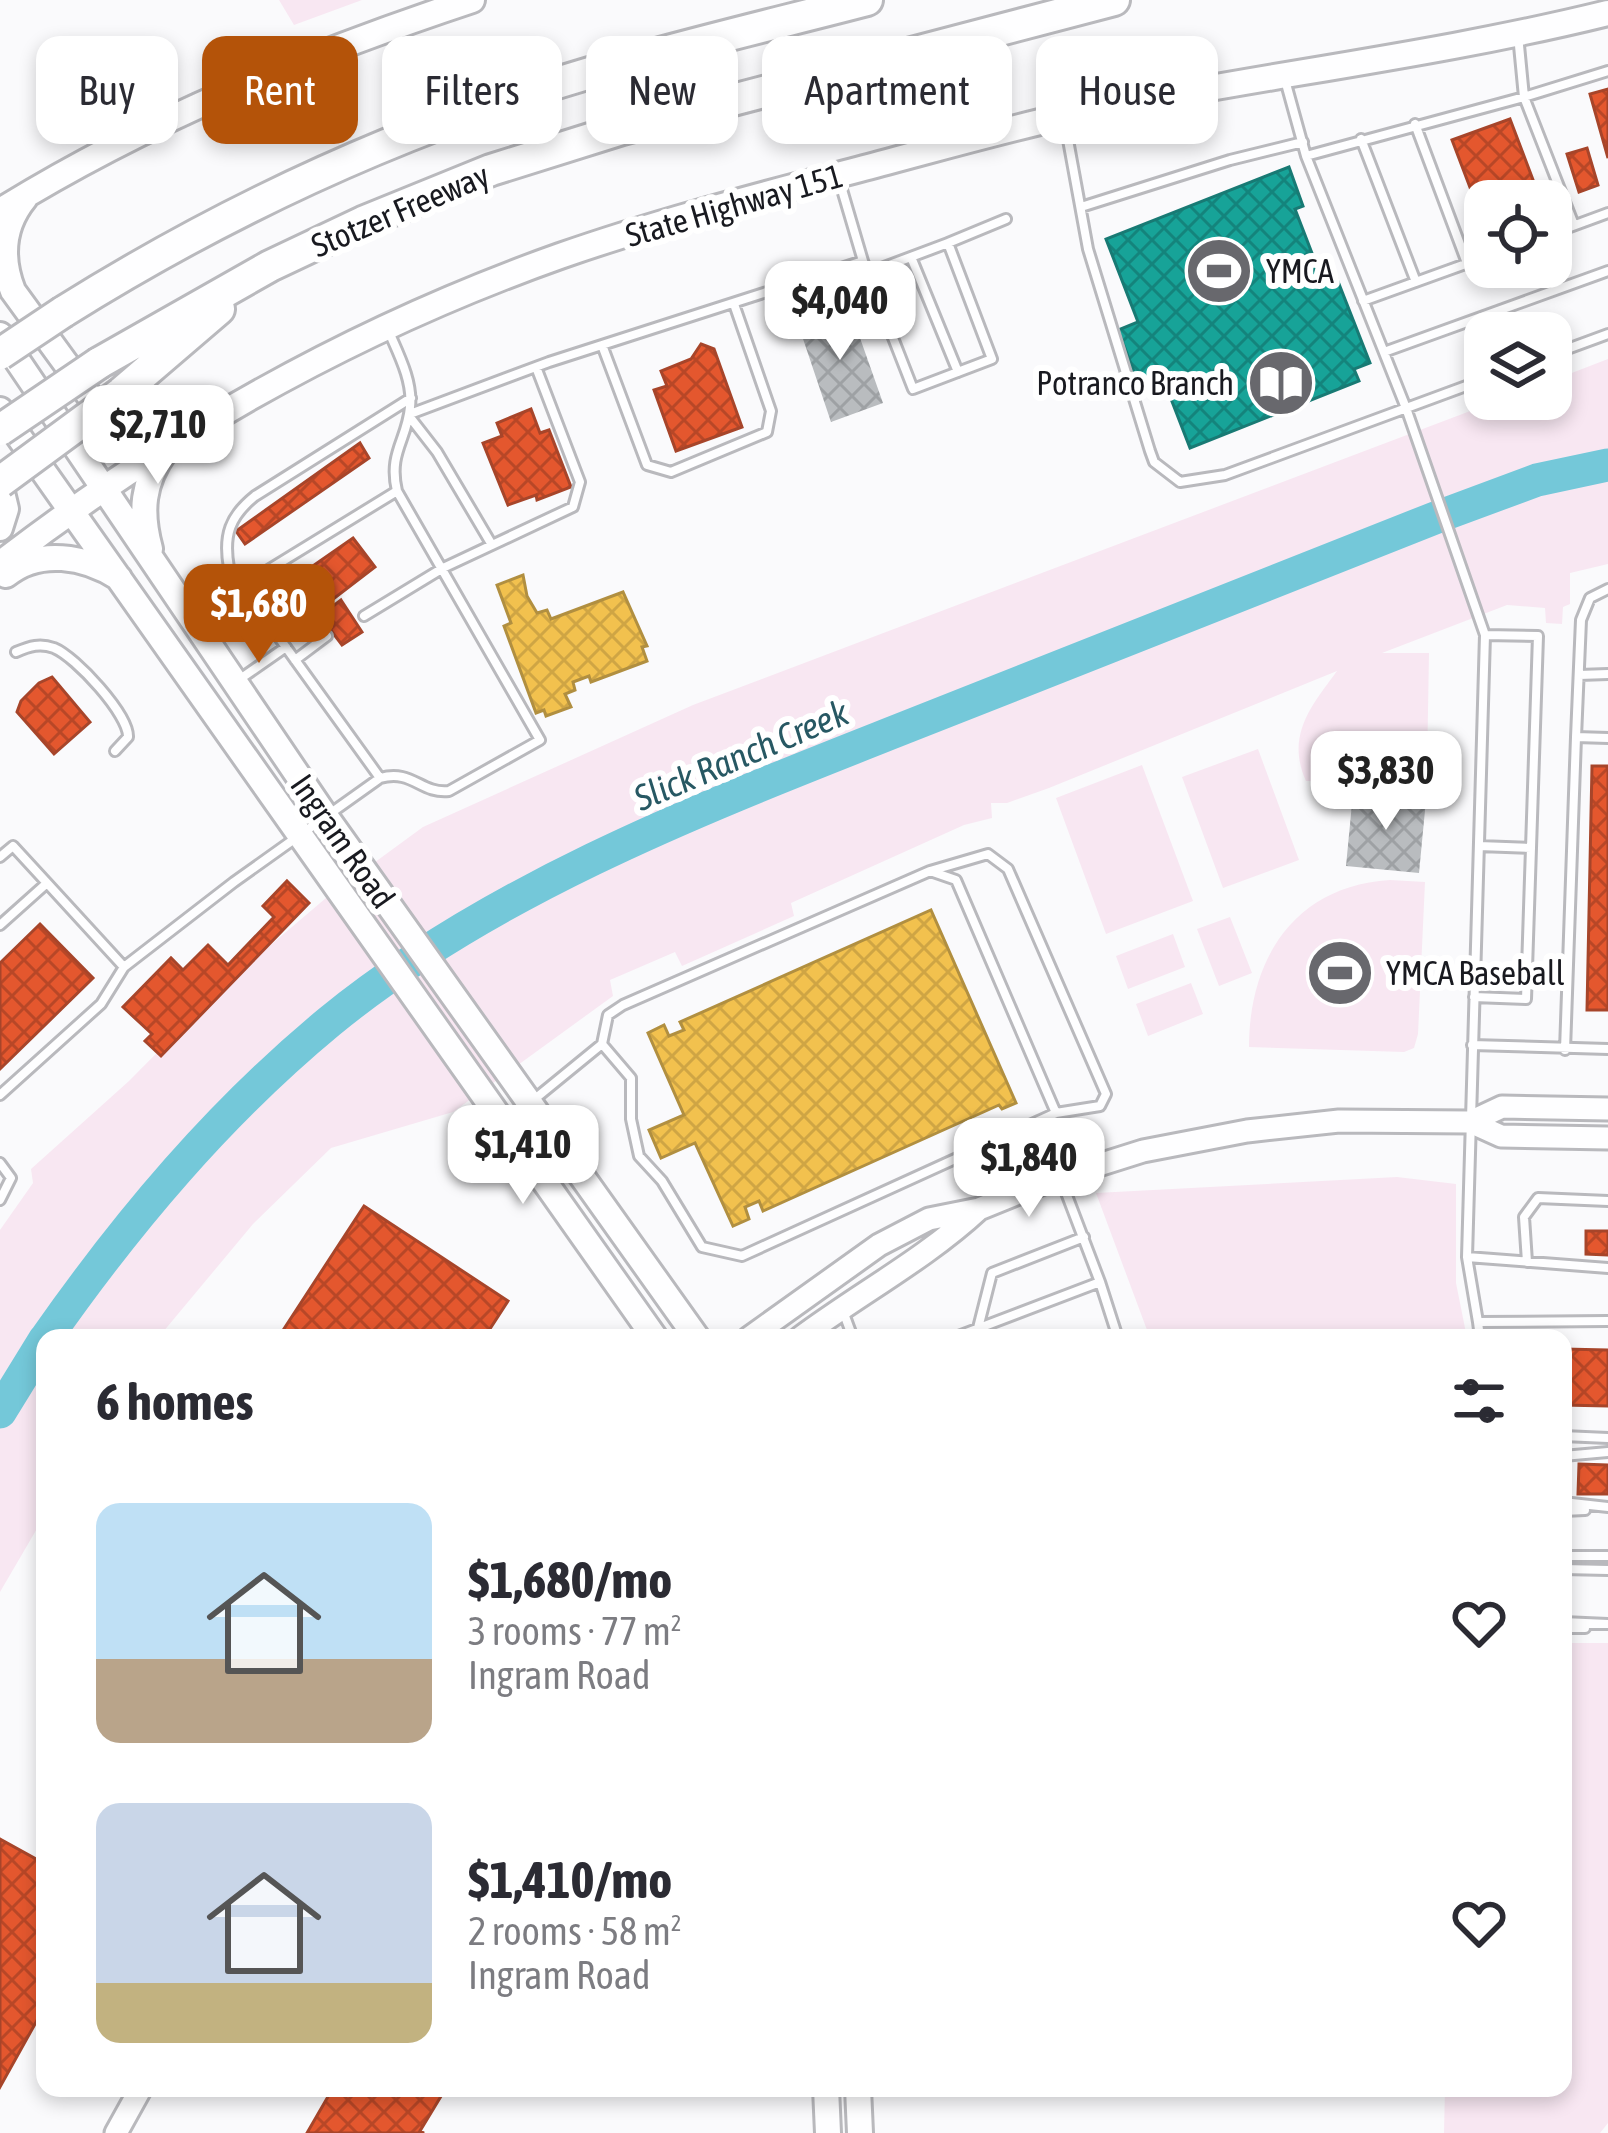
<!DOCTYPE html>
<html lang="en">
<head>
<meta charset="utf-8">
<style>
  body { margin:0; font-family:"Asap Condensed",sans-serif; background:#f7f7f7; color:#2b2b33; height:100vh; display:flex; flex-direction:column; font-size:45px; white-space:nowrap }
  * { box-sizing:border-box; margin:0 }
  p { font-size:39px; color:#7c7c81 }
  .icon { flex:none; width:66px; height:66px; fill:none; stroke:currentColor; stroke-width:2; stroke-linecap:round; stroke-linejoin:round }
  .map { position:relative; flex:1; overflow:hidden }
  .side { position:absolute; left:36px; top:1329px; width:1536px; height:768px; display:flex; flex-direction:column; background:#fff; border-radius:24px; box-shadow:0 6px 18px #0003 }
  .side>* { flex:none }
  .guide { position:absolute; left:36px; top:36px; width:1536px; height:108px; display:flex; gap:24px }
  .tools { position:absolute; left:1464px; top:180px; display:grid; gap:24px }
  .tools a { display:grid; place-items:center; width:108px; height:108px; border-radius:24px; background:#fff; box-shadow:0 6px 18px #0003; font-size:60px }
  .price { position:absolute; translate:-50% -102px; padding:0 27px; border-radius:24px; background:#fff; color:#222; font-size:39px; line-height:78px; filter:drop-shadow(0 3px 6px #0008) }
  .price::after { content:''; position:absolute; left:50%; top:72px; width:36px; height:27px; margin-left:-18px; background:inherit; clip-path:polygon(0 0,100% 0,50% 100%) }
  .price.on { background:#b45309; color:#fff }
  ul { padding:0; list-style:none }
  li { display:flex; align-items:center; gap:36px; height:300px; padding:0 60px }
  li span { display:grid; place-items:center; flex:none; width:336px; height:240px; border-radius:24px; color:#555 }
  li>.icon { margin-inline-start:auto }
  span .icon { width:144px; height:144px; fill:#fffc; stroke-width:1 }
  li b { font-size:51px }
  h2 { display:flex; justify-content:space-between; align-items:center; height:144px; padding:0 60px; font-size:51px }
  .tag { padding:0 42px; border-radius:24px; background:#fff; box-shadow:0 6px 18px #0003; font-size:42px; line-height:108px }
  .tag.on { background:#b45309; color:#fff }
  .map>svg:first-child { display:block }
  .green { fill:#f8e7f2 }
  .homes { fill:url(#homes-cross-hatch); stroke:#b18f40; stroke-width:3 }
  .shops { fill:url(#shops-cross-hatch); stroke:#a7452a; stroke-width:3 }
  .public { fill:url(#public-cross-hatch); stroke:#187a74; stroke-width:3 }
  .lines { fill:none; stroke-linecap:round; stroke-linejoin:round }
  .river { stroke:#74c8d9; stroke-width:33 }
  .building { fill:url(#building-cross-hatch) }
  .service-casing { stroke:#b9b9bd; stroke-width:14 }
  .tertiary-casing { stroke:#b9b9bd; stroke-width:27 }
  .secondary-casing { stroke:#b9b9bd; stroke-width:30 }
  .motorway-casing { stroke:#b9b9bd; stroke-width:36 }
  .service { stroke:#fefeff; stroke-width:8 }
  .tertiary { stroke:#fefeff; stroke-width:21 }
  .secondary { stroke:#fefeff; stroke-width:24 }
  .motorway { stroke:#fefeff; stroke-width:30 }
  .motorway-bridge-casing { stroke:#b9b9bd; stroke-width:36; stroke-linecap:butt }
  .motorway-bridge { stroke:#fefeff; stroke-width:30 }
  .labels { text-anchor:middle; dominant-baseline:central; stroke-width:12; stroke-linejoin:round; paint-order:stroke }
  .street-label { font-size:33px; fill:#191a20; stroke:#fff }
  .poi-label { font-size:33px; fill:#191a20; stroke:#fff; text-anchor:start }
  .water-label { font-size:36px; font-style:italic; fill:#275863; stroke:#fff }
</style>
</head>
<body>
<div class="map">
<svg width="1608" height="2133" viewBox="0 0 1608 2133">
  <defs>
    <pattern id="homes-cross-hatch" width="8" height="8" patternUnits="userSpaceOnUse" patternTransform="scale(3)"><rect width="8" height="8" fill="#f2c14e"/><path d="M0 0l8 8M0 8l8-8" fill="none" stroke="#cfa544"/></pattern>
    <pattern id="shops-cross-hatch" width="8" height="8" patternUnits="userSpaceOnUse" patternTransform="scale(3)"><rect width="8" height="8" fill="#e4572e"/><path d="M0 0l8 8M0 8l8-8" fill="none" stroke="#b84727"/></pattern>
    <pattern id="public-cross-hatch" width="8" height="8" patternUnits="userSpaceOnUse" patternTransform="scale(3)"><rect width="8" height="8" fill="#17a398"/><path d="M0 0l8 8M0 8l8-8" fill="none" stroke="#14847c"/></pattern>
    <pattern id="building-cross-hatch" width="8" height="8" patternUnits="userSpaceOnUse" patternTransform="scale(3)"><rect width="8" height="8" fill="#b9bcbf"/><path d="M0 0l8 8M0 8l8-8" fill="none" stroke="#9ea1a4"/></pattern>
  </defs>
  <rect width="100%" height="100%" fill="#fafafc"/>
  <!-- green -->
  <path class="green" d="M 279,0 L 362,0 L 294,25 Z
    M 1608,359 L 1608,564 L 1570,573 L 1570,604 L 1563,607 L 1562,624 L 1546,623 L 1545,608 L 1507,605 L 1382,653 L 1429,653 L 1427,769 L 1413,782 L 1306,781 C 1285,735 1313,704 1337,671 L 1049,788 L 1007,803 L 991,803 L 992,818 L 964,825 L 791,903 L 794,916 L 682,966 L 675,952 L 610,980 L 613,996 L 453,1112 L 331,1148 L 253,1224 L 158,1338 L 45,1338 L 45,1515 L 0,1592 L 0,1230 L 33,1183 L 31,1169 L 129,1081 L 226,983 L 326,898 L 423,827 L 693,705 L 1502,399 L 1551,399 L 1551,381 Z
    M 1258,749 L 1299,860 L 1223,888 L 1182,777 Z
    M 1142,765 L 1193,901 L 1106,934 L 1056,798 Z
    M 1390,880 L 1425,882 L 1418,1034 L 1414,1048 L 1404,1052 L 1249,1047 C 1249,958 1295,886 1390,880 Z
    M 1230,917 L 1252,973 L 1219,986 L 1197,929 Z
    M 1173,934 L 1185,967 L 1128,989 L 1116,956 Z
    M 1191,983 L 1203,1014 L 1148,1036 L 1136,1004 Z
    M 1397,1177 L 1456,1184 L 1456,1283 L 1467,1338 L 1150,1338 L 1096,1193 Z
    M 1563,1643 L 1608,1643 L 1608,2123 L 1600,2133 L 1444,2133 L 1445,2088 L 1563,2088 Z"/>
  <!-- homes -->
  <path class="homes" d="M 523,575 L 527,596 L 537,613 L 547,610 L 551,619 L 623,592 L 647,646 L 642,647 L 647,661 L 591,682 L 589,676 L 573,682 L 575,690 L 565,694 L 571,707 L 546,716 L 544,710 L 536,713 L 504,626 L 511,623 L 497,585 Z
    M 931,910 L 1016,1103 L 1002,1109 L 999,1105 L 763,1211 L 759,1201 L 745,1207 L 749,1219 L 733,1226 L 695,1143 L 661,1158 L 649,1130 L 684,1115 L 648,1033 L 664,1025 L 669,1036 L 684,1030 L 680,1022 Z"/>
  <!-- shops -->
  <path class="shops" d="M 1608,89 L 1608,158 L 1590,94 Z
    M 1510,119 L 1541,201 L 1485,201 L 1485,227 L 1452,140 Z
    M 1587,148 L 1598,185 L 1579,192 L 1567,154 Z
    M 701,344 L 714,349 L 742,427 L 676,451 L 654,390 L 667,386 L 661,371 L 691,359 Z
    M 531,409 L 540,433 L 549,430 L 571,487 L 537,500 L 536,495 L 508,505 L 483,443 L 502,436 L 497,423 Z
    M 360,443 L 369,458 L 245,544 L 236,531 Z
    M 353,538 L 375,567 L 319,610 L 294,579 Z
    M 341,600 L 362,632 L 342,645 L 320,616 Z
    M 52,677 L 90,722 L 54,754 L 17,712 L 21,701 L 39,683 Z
    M 1592,766 L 1608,766 L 1608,1010 L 1587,1010 Z
    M 287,881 L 309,903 L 161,1056 L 145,1041 L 152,1034 L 123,1007 L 171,958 L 183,970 L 208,945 L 228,965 L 274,917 L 263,906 Z
    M 40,924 L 93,978 L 0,1069 L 0,963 Z
    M 364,1206 L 508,1301 L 484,1338 L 278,1338 Z
    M 1586,1231 L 1608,1231 L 1608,1255 L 1586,1254 Z
    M 1563,1349 L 1608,1350 L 1608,1406 L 1563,1405 Z
    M 1579,1464 L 1608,1465 L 1608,1494 L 1578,1494 Z
    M 0,1839 L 45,1864 L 45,2006 L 0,2087 Z
    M 333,2088 L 446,2088 L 420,2131 L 424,2133 L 307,2133 Z"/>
  <!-- public -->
  <path class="public" d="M 1289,167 L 1303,206 L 1295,209 L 1315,261 L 1328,256 L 1370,363 L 1354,369 L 1359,381 L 1190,448 L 1166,386 L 1159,388 L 1154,375 L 1138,382 L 1118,330 L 1138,322 L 1106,239 Z"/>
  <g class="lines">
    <!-- river -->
    <path class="river" d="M 46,1338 C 128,1221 219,1113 329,1022 C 495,886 712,804 909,726 C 1086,656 1263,586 1440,516 L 1537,480 L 1608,465
      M 0,1412 L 45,1339"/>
  </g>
  <!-- building -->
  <path class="building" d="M 848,304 L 883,403 L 831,422 L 797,321 Z
    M 1353,793 L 1426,800 L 1419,873 L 1346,866 Z"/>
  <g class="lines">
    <!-- service casing -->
    <g class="service-casing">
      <path id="service" d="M 1518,35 L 1524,97 L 1608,71
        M 1285,80 L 1306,156 L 1406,408 L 1485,635 L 1467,1257 L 1608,1268
        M 1064,118 L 1088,249 L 1150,451 L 1154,462 L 1180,482 L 1225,475 L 1485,379
        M 1415,124 L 1467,263
        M 1361,139 L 1416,282
        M 1306,156 L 1524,97 L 1574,225
        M 1081,207 L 1230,160 L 1303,142
        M 1551,234 L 1608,213
        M 948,243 L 1006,219
        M 911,257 L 958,372
        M 863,261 L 913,389 L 992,359 L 948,243 L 868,273
        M 1363,301 L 1485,257
        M 602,345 L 647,465 L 671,472 L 767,432 L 771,411 L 734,304
        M 1384,352 L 1608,271
        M 1551,355 L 1608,334
        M 410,414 L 549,362 L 863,261 L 838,176
        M 409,416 L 437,452 L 492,545
        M 242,586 L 397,491
        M 364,616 L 443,568 L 573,507 L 580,482 L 536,367
        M 16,652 C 30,646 40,643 54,648 C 76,657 129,715 128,737 L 115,751
        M 295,660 L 327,636
        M 1579,675 L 1608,674
        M 240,679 L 286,647
        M 1576,737 L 1581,620 L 1590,598 L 1608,589
        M 380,778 L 229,568 C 223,535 230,516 255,496 L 411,398
        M 1479,846 L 1531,848
        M 0,857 L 13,846 L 47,883
        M 0,925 L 47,883 L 124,967 L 234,882 L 380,778 C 413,769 420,794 449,791 L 540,740 L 397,491 C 388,453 407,440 410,407 C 413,382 399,355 389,332
        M 1474,997 L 1526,999 L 1538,636 L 1485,635
        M 602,1044 L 631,1078 L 631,1119 L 639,1156 L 662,1181 L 702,1247 L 742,1256 L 1056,1113 L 956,880 L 930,871
        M 1472,1045 L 1608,1049
        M 1565,1050 L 1576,737 L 1608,738
        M 0,1095 L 101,1004 L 124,967
        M 531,1102 L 602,1044 L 608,1015 L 623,1005 L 930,871 L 988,854 L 1008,869 L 1106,1094 L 1100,1106 L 1056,1113
        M 0,1163 L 11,1178 L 0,1200
        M 1467,1257 L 1478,1322 L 1608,1321
        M 1527,1262 L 1524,1217 L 1538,1198 L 1608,1201
        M 1100,1282 L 1118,1338
        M 843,1311 L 853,1338
        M 1478,1322 L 1480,1338
        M 978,1328 L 992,1273 L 1084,1237
        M 953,1338 L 1100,1282 L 1060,1177
        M 1563,1436 L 1608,1438
        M 1563,1456 L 1608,1452
        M 1563,1502 L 1608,1507
        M 1563,1511 L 1585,1510
        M 1563,1556 L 1608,1556
        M 1563,1569 L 1608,1570
        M 1563,1622 L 1608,1624
        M 1563,1628 L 1585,1628"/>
    </g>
    <!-- tertiary casing -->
    <g class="tertiary-casing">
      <path id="tertiary" d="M 1470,1122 L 1502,1107 L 1608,1109
        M 749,1338 L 879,1245 L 929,1219 L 979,1209 L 1048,1181 L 1143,1151 L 1247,1131 L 1339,1121 L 1470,1122 L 1501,1136 L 1608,1138
        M 800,1338 C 859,1294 925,1259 979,1209
        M 116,2133 L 141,2088"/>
    </g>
    <!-- secondary casing -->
    <g class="secondary-casing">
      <path id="secondary" d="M 25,198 C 2,226 0,258 13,291 L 112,427 L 140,440 L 178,437
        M 0,211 C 147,120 309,54 472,0
        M 0,335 L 326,817 L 697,1338
        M 0,410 L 655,1338
        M 0,484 L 6,509 L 0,528
        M 150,549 C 140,512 142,483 165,451
        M 0,564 C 171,432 357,328 560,256 C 660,221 762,195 864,168 C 940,148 1016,126 1092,110 C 1264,75 1438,55 1608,13
        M 6,575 C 39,548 85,556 119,578
        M 826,2088 L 828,2133
        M 858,2088 L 860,2133"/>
    </g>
    <!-- motorway casing -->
    <g class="motorway-casing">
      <path id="motorway" d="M 63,312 C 210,220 367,145 532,91 C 642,55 755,29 867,0
        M 99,363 L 270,266 L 363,222 L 491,170 L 622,129 L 1114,0
        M 121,393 L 219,309"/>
    </g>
    <!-- service -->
    <use href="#service" class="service"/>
    <!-- tertiary -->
    <use href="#tertiary" class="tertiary"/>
    <!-- secondary -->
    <use href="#secondary" class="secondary"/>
    <!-- motorway -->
    <use href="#motorway" class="motorway"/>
    <!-- motorway-bridge casing -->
    <g class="motorway-bridge-casing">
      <path id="motorway-bridge" d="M 0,354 L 63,312
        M 0,430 L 99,363
        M 0,482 L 121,393"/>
    </g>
    <!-- motorway-bridge -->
    <use href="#motorway-bridge" class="motorway-bridge"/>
  </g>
  <!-- icons -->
  <defs>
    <g id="stadium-disc" transform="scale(3.45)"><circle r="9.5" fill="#68686d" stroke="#fff"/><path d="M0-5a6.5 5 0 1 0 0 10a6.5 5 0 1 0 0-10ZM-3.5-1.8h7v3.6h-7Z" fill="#fff"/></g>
    <g id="library-disc" transform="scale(3.45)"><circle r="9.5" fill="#68686d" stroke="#fff"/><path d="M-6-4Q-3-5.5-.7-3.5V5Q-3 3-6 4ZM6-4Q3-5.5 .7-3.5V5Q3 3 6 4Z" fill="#fff"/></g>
  </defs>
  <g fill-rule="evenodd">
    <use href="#stadium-disc" x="1219" y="271"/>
    <use href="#library-disc" x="1281" y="383"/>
    <use href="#stadium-disc" x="1340" y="973"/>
  </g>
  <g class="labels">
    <!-- street labels -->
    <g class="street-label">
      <text transform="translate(734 205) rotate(-16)">State Highway 151</text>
      <text transform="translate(400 210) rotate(-23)">Stotzer Freeway</text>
      <text transform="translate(343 841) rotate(55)">Ingram Road</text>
    </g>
    <!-- poi labels -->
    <g class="poi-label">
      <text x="1266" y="271">YMCA</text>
      <text x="1234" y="383" text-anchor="end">Potranco Branch</text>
      <text x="1386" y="973">YMCA Baseball</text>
    </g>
    <!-- water labels -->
    <g class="water-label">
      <text transform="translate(741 755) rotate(-23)">Slick Ranch Creek</text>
    </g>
  </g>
</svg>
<div class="tools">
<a><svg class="icon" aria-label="locate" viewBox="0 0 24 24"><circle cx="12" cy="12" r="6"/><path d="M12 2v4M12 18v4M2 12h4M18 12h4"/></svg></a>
<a><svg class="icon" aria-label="layers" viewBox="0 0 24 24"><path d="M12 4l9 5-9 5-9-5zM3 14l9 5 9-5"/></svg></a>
</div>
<b class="price" style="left:840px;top:363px">$4,040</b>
<b class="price" style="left:158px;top:487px">$2,710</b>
<b class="price on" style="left:259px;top:666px">$1,680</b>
<b class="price" style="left:1386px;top:833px">$3,830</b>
<b class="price" style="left:523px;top:1207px">$1,410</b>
<b class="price" style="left:1029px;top:1220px">$1,840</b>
<div class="guide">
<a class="tag">Buy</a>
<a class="tag on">Rent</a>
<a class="tag">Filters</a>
<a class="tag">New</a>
<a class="tag">Apartment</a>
<a class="tag">House</a>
</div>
<section class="side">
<h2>6 homes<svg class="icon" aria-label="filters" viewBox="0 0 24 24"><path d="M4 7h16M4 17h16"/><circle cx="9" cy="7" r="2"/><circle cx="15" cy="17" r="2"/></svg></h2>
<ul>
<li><span style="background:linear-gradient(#bfe0f5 65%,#b9a48a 0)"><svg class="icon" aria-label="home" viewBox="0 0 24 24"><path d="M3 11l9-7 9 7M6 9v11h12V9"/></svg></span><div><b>$1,680/mo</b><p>3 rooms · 77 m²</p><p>Ingram Road</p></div><svg class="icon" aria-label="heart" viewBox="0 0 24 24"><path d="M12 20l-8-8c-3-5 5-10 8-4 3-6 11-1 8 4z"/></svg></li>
<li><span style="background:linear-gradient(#c9d6e8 75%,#c2b280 0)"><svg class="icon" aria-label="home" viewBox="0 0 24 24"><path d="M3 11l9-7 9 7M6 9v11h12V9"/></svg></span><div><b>$1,410/mo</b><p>2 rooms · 58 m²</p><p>Ingram Road</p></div><svg class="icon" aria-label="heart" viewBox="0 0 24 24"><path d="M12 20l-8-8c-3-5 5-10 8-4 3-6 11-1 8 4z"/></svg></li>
</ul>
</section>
</div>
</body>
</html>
